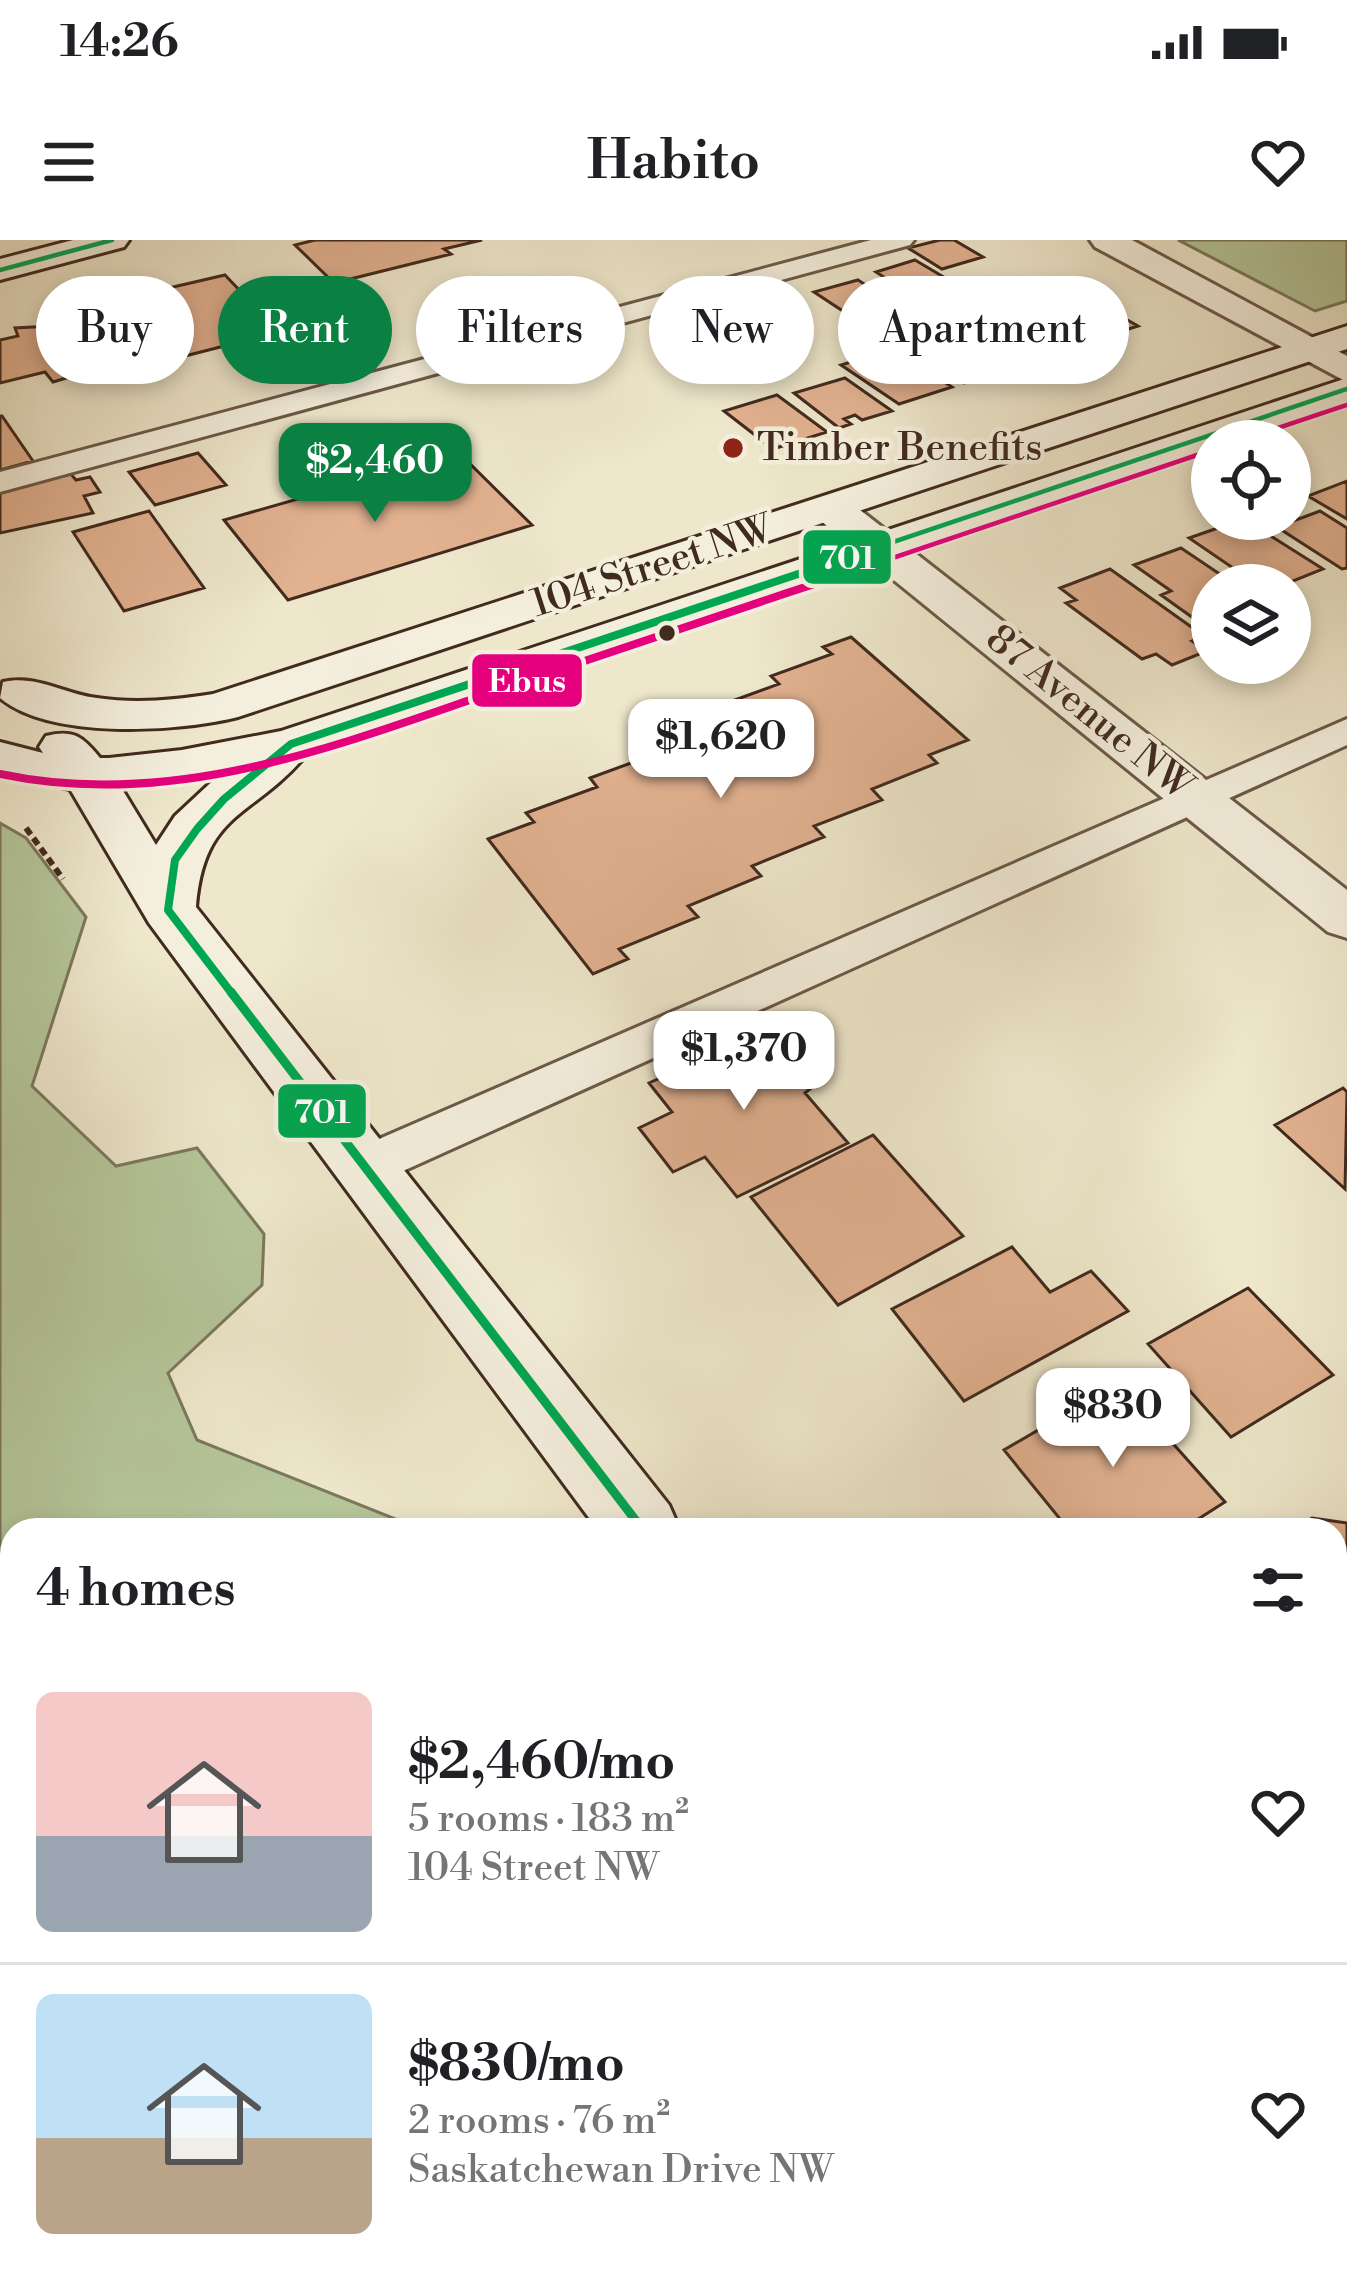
<!DOCTYPE html>
<html lang="en">
<head>
<meta charset="utf-8">
<style>
  body { margin:0; font-family:"Libre Bodoni",serif; background:#f6f6f6; color:#202124; height:100vh; display:flex; flex-direction:column; font-size:45px; white-space:nowrap }
  * { box-sizing:border-box; margin:0 }
  p { font-size:39px; color:#757577 }
  .icon { flex:none; width:66px; height:66px; fill:none; stroke:currentColor; stroke-width:2; stroke-linecap:round; stroke-linejoin:round }
  .map { position:relative; flex:1; overflow:hidden }
  .sheet { position:absolute; left:0px; top:1278px; width:1347px; height:771px; display:flex; flex-direction:column; background:#fff; border-radius:36px 36px 0 0; box-shadow:0 6px 18px #0003 }
  .sheet>* { flex:none }
  .guide { position:absolute; left:36px; top:36px; width:1275px; height:108px; display:flex; gap:24px }
  .fabs { position:absolute; left:1191px; top:180px; display:grid; gap:24px }
  .fabs a { display:grid; place-items:center; width:120px; height:120px; border-radius:50%; background:#fff; box-shadow:0 6px 18px #0003; font-size:60px }
  .price { position:absolute; translate:-50% -102px; padding:0 27px; border-radius:24px; background:#fff; color:#222; font-size:39px; line-height:78px; filter:drop-shadow(0 3px 6px #0008) }
  .price::after { content:''; position:absolute; left:50%; top:72px; width:36px; height:27px; margin-left:-18px; background:inherit; clip-path:polygon(0 0,100% 0,50% 100%) }
  .price.on { background:#0b8043; color:#fff }
  ul { padding:0; list-style:none }
  li { display:flex; align-items:center; gap:36px; height:300px; padding:0 36px }
  li+li { border-top:3px solid #e0e0e0 }
  li span { display:grid; place-items:center; flex:none; width:336px; height:240px; border-radius:18px; color:#555 }
  li>.icon { margin-inline-start:auto }
  span .icon { width:144px; height:144px; fill:#fffc; stroke-width:1 }
  li b { font-size:51px }
  h2 { display:flex; justify-content:space-between; align-items:center; height:144px; padding:0 36px; font-size:51px }
  .tag { padding:0 42px; border-radius:54px; background:#fff; box-shadow:0 6px 18px #0003; font-size:42px; line-height:108px }
  .tag.on { background:#0b8043; color:#fff }
  .status { display:flex; justify-content:space-between; align-items:center; height:84px; padding:0 60px; background:#fff; direction:ltr }
  .status svg { height:33px; fill:currentColor }
  header { display:flex; justify-content:space-between; align-items:center; height:156px; padding:0 36px; background:#fff; font-size:54px; font-weight:600 }
  .map>svg:first-child { display:block }
  .green { fill:#b5c69a; stroke:#7b785c; stroke-width:3 }
  .building { fill:#e1b190; stroke:#412a1e; stroke-width:3 }
  .lines { fill:none; stroke-linecap:round; stroke-linejoin:round }
  .lane-casing { stroke:#6c5949; stroke-width:6 }
  .street-casing { stroke:#6c5949; stroke-width:6 }
  .secondary-casing { stroke:#412a1e; stroke-width:6 }
  .path-far1 { stroke:#412a1e; stroke-width:6; stroke-dasharray:8 4.5; stroke-linecap:butt }
  .path { stroke:#412a1e; stroke-width:10; stroke-dasharray:12 8; stroke-linecap:butt }
  .lane { fill:#f4efdd; fill-rule:evenodd }
  .street { fill:#f4efdd; fill-rule:evenodd }
  .secondary { fill:#f4efdd; fill-rule:evenodd }
  .bus-1-far2-casing { stroke:#f4efdd; stroke-width:9 }
  .bus-1-far1-casing { stroke:#f4efdd; stroke-width:15 }
  .bus-1-casing { stroke:#f4efdd; stroke-width:18 }
  .bus-2-far1-casing { stroke:#f4efdd; stroke-width:9 }
  .bus-2-casing { stroke:#f4efdd; stroke-width:15 }
  .bus-1-far2 { stroke:#00a651; stroke-width:4.5 }
  .bus-1-far1 { stroke:#00a651; stroke-width:8 }
  .bus-1 { stroke:#00a651; stroke-width:9 }
  .bus-2-far1 { stroke:#e5007d; stroke-width:4.5 }
  .bus-2 { stroke:#e5007d; stroke-width:8 }
  .poi-dot { fill:#8f2418; stroke:#f4efdd; stroke-width:4.5 }
  .bus-dot { fill:#412a1e; stroke:#f4efdd; stroke-width:4.5 }
  .labels { text-anchor:middle; dominant-baseline:central; stroke-width:9; stroke-linejoin:round; paint-order:stroke }
  .far-poi-label { font-size:39px; fill:#412a1e; stroke:#f4efdd; text-anchor:start }
  .far-street-label { font-size:39px; fill:#412a1e; stroke:#f4efdd }
  .line-badge { stroke:#f4efdd; stroke-width:4.5 }
  .badge-label { font-size:33px; text-anchor:middle; font-weight:bold; fill:#fff }
</style>
</head>
<body>
<div class="status"><b>14:26</b><svg viewBox="0 0 49 12"><path d="M0 12V9h3v3zM5 12V6h3v6zM10 12V3h3v9zM15 12V0h3v12zM26 1h20v11H26zM47 4h2v5h-2z"/></svg></div>
<header><svg class="icon" aria-label="menu" viewBox="0 0 24 24"><path d="M4 6h16M4 12h16M4 18h16"/></svg>Habito<svg class="icon" aria-label="heart" viewBox="0 0 24 24"><path d="M12 20l-8-8c-3-5 5-10 8-4 3-6 11-1 8 4z"/></svg></header>
<div class="map">
<svg width="1347" height="2047" viewBox="0 0 1347 2047">
  <rect width="100%" height="100%" fill="#eee7cb"/>
  <filter id="stains"><feTurbulence type="fractalNoise" baseFrequency=".00167" numOctaves="4"/><feColorMatrix values="0 0 0 0 .2 0 0 0 0 .09 0 0 0 0 .02 0 0 0 .5 -.17"/></filter>
  <radialGradient id="worn" r=".72"><stop offset=".6" stop-color="#630" stop-opacity="0"/><stop offset="1" stop-color="#630" stop-opacity=".3"/></radialGradient>
  <!-- green -->
  <path class="green" d="M 1178,0 L 1347,0 L 1347,61 L 1315,71 Z
    M 0,583 L 26,598 L 86,677 L 32,846 L 116,926 L 197,908 L 264,994 L 262,1045 L 168,1133 L 197,1200 L 423,1290 L 12,1290 L 12,2037 L 834,2037 L 841,2047 L 0,2047 Z"/>
  <!-- building -->
  <path class="building" d="M 315,0 L 482,0 L 444,9 L 451,14 L 334,43 L 295,5 Z
    M 940,0 L 954,0 L 983,17 L 942,29 L 908,8 Z
    M 915,20 L 947,39 L 906,51 L 876,32 Z
    M 225,35 L 279,92 L 181,117 L 170,107 L 79,129 L 83,133 L 53,142 L 45,132 L 0,143 L 0,100 L 18,96 L 15,88 L 53,86 L 43,74 L 61,70 L 57,64 L 83,58 L 94,72 L 134,63 L 130,57 Z
    M 858,40 L 890,61 L 846,73 L 814,52 Z
    M 1039,48 L 1053,56 L 1073,49 L 1138,86 L 1077,105 L 1001,59 Z
    M 988,64 L 1066,110 L 1017,126 L 939,80 Z
    M 750,70 L 782,93 L 740,104 L 709,81 Z
    M 929,94 L 936,99 L 952,95 L 1006,130 L 964,143 L 952,140 L 906,108 L 924,103 L 916,98 Z
    M 868,109 L 889,116 L 899,113 L 952,147 L 899,164 L 841,125 L 861,119 L 853,113 Z
    M 845,138 L 892,171 L 862,180 L 855,175 L 844,179 L 851,184 L 839,188 L 794,153 Z
    M 777,155 L 827,192 L 773,209 L 724,171 Z
    M 0,176 L 2,176 L 33,221 L 0,230 Z
    M 198,213 L 226,245 L 155,265 L 129,232 Z
    M 459,213 L 532,285 L 288,360 L 224,280 Z
    M 70,233 L 76,240 L 90,237 L 100,252 L 84,256 L 93,273 L 0,293 L 0,250 Z
    M 1347,241 L 1347,279 L 1308,256 Z
    M 149,271 L 204,348 L 124,371 L 73,292 Z
    M 1320,271 L 1347,288 L 1347,328 L 1342,329 L 1277,287 Z
    M 1244,279 L 1323,329 L 1283,345 L 1258,345 L 1189,298 Z
    M 1181,308 L 1236,345 L 1212,345 L 1212,381 L 1203,385 L 1161,355 L 1171,351 L 1134,325 Z
    M 1110,329 L 1204,396 L 1192,401 L 1207,411 L 1172,425 L 1156,414 L 1142,419 L 1066,363 L 1076,360 L 1060,348 Z
    M 851,397 L 968,500 L 929,515 L 937,523 L 872,549 L 882,560 L 814,586 L 824,597 L 752,626 L 761,636 L 688,666 L 698,677 L 619,709 L 628,719 L 593,734 L 488,599 L 534,582 L 526,573 L 597,547 L 590,538 L 661,512 L 652,502 L 720,478 L 710,469 L 779,444 L 771,436 L 832,414 L 823,407 Z
    M 766,790 L 771,796 L 785,790 L 826,836 L 805,853 L 848,903 L 737,957 L 705,917 L 673,932 L 639,888 L 672,872 L 649,843 Z
    M 1343,848 L 1347,852 L 1345,949 L 1275,885 Z
    M 873,895 L 963,996 L 838,1065 L 751,957 Z
    M 1012,1007 L 1050,1052 L 1091,1031 L 1128,1071 L 964,1161 L 892,1069 Z
    M 1248,1048 L 1333,1135 L 1231,1197 L 1148,1104 Z
    M 1119,1143 L 1225,1262 L 1181,1290 L 1069,1290 L 1004,1210 Z
    M 1312,1278 L 1347,1283 L 1347,1468 L 1335,1476 L 1335,1290 L 1279,1290 L 1291,1282 L 1296,1289 Z
    M 1347,1511 L 1347,1578 L 1335,1563 L 1335,1519 Z"/>
  <g class="lines">
    <!-- lane casing -->
    <g class="lane-casing">
      <path id="lane" d="M 871,0 L 914,0 L 910,5 L 0,252 L 0,232 Z
        M 1347,479 L 1347,505 L 383,940 L 366,945 L 349,940 L 342,926 L 349,912 Z"/>
    </g>
    <!-- street casing -->
    <g class="street-casing">
      <path id="street" d="M 1090,0 L 1132,0 L 1347,116 L 1347,142 L 1095,7 Z
        M 831,255 L 846,259 L 1347,650 L 1347,698 L 1328,692 L 816,277 L 810,268 L 816,259 Z"/>
    </g>
    <!-- secondary casing -->
    <g class="secondary-casing">
      <path id="secondary" d="M 73,0 L 129,0 L 124,7 L 0,40 L 0,19 Z
        M 1347,86 L 1347,109 L 238,477 C 178,492 50,500 0,458 L 3,442 C 35,434 65,454 97,458 C 136,464 175,460 213,454 Z
        M 1347,138 L 1347,162 L 1231,201 L 1212,201 L 1212,208 L 305,516 C 253,578 204,570 196,667 L 669,1265 L 680,1290 L 598,1290 L 149,683 L 70,549 L 0,534 L 0,502 L 43,513 L 39,507 L 46,496 C 74,489 83,497 100,518 L 109,518 L 182,510 L 281,491 ZM 219,535 L 175,576 L 156,605 L 122,549 Z
        M 1163,2037 L 1264,2037 L 1268,2047 L 1167,2047 Z"/>
    </g>
    <!-- path-far1 -->
    <path class="path-far1" d="M 26,588 L 63,639"/>
    <!-- path -->
    <path class="path" d="M 0,1334 L 12,1355
      M 347,2037 L 349,2047
      M 1070,2037 L 1077,2047"/>
    <!-- lane -->
    <use href="#lane" class="lane"/>
    <!-- street -->
    <use href="#street" class="street"/>
    <!-- secondary -->
    <use href="#secondary" class="secondary"/>
    <!-- bus-1-far2 casing -->
    <g class="bus-1-far2-casing">
      <path id="bus-1-far2" d="M 0,30 L 112,0
        M 816,328 L 1347,149"/>
    </g>
    <!-- bus-1-far1 casing -->
    <g class="bus-1-far1-casing">
      <path id="bus-1-far1" d="M 233,755 L 168,670 L 175,620 L 197,589 L 224,559 L 291,504 L 825,325"/>
    </g>
    <!-- bus-1 casing -->
    <g class="bus-1-casing">
      <path id="bus-1" d="M 231,752 L 643,1290"/>
    </g>
    <!-- bus-2-far1 casing -->
    <g class="bus-2-far1-casing">
      <path id="bus-2-far1" d="M 1239,201 L 1347,165
        M 863,328 L 1212,210"/>
    </g>
    <!-- bus-2 casing -->
    <g class="bus-2-casing">
      <path id="bus-2" d="M 0,534 C 179,572 349,501 516,444 C 634,404 753,364 872,325"/>
    </g>
    <!-- bus-1-far2 -->
    <use href="#bus-1-far2" class="bus-1-far2"/>
    <!-- bus-1-far1 -->
    <use href="#bus-1-far1" class="bus-1-far1"/>
    <!-- bus-1 -->
    <use href="#bus-1" class="bus-1"/>
    <!-- bus-2-far1 -->
    <use href="#bus-2-far1" class="bus-2-far1"/>
    <!-- bus-2 -->
    <use href="#bus-2" class="bus-2"/>
  </g>
  <!-- markers -->
  <circle class="poi-dot" cx="733" cy="208" r="12"/>
  <circle class="bus-dot" cx="667" cy="393" r="10"/>
  <g class="labels">
    <!-- far-poi labels -->
    <g class="far-poi-label">
      <text x="757" y="208">Timber Benefits</text>
    </g>
    <!-- far-street labels -->
    <g class="far-street-label">
      <text transform="translate(652 327) rotate(-18)">104 Street NW</text>
      <text transform="translate(1089 473) rotate(39)">87 Avenue NW</text>
    </g>
  </g>
  <g class="line-badge">
    <rect x="801" y="288" width="92" height="58" rx="12" fill="#00a651"/>
    <rect x="470" y="412" width="114" height="57" rx="12" fill="#e5007d"/>
    <rect x="276" y="842" width="92" height="58" rx="12" fill="#00a651"/>
  </g>
  <g class="badge-label">
    <text x="847" y="329">701</text>
    <text x="527" y="452">Ebus</text>
    <text x="322" y="883">701</text>
  </g>
  <rect width="100%" height="100%" filter="url(#stains)"/>
  <rect width="100%" height="100%" fill="url(#worn)"/>
</svg>
<div class="fabs">
<a><svg class="icon" aria-label="locate" viewBox="0 0 24 24"><circle cx="12" cy="12" r="6"/><path d="M12 2v4M12 18v4M2 12h4M18 12h4"/></svg></a>
<a><svg class="icon" aria-label="layers" viewBox="0 0 24 24"><path d="M12 4l9 5-9 5-9-5zM3 14l9 5 9-5"/></svg></a>
</div>
<b class="price on" style="left:375px;top:285px">$2,460</b>
<b class="price" style="left:721px;top:561px">$1,620</b>
<b class="price" style="left:744px;top:873px">$1,370</b>
<b class="price" style="left:1113px;top:1230px">$830</b>
<div class="guide">
<a class="tag">Buy</a>
<a class="tag on">Rent</a>
<a class="tag">Filters</a>
<a class="tag">New</a>
<a class="tag">Apartment</a>
</div>
<section class="sheet">
<h2>4 homes<svg class="icon" aria-label="filters" viewBox="0 0 24 24"><path d="M4 7h16M4 17h16"/><circle cx="9" cy="7" r="2"/><circle cx="15" cy="17" r="2"/></svg></h2>
<ul>
<li><span style="background:linear-gradient(#f6c9c9 60%,#9aa5b1 0)"><svg class="icon" aria-label="home" viewBox="0 0 24 24"><path d="M3 11l9-7 9 7M6 9v11h12V9"/></svg></span><div><b>$2,460/mo</b><p>5 rooms · 183 m²</p><p>104 Street NW</p></div><svg class="icon" aria-label="heart" viewBox="0 0 24 24"><path d="M12 20l-8-8c-3-5 5-10 8-4 3-6 11-1 8 4z"/></svg></li>
<li><span style="background:linear-gradient(#bfe0f5 60%,#b9a48a 0)"><svg class="icon" aria-label="home" viewBox="0 0 24 24"><path d="M3 11l9-7 9 7M6 9v11h12V9"/></svg></span><div><b>$830/mo</b><p>2 rooms · 76 m²</p><p>Saskatchewan Drive NW</p></div><svg class="icon" aria-label="heart" viewBox="0 0 24 24"><path d="M12 20l-8-8c-3-5 5-10 8-4 3-6 11-1 8 4z"/></svg></li>
</ul>
</section>
</div>
</body>
</html>
